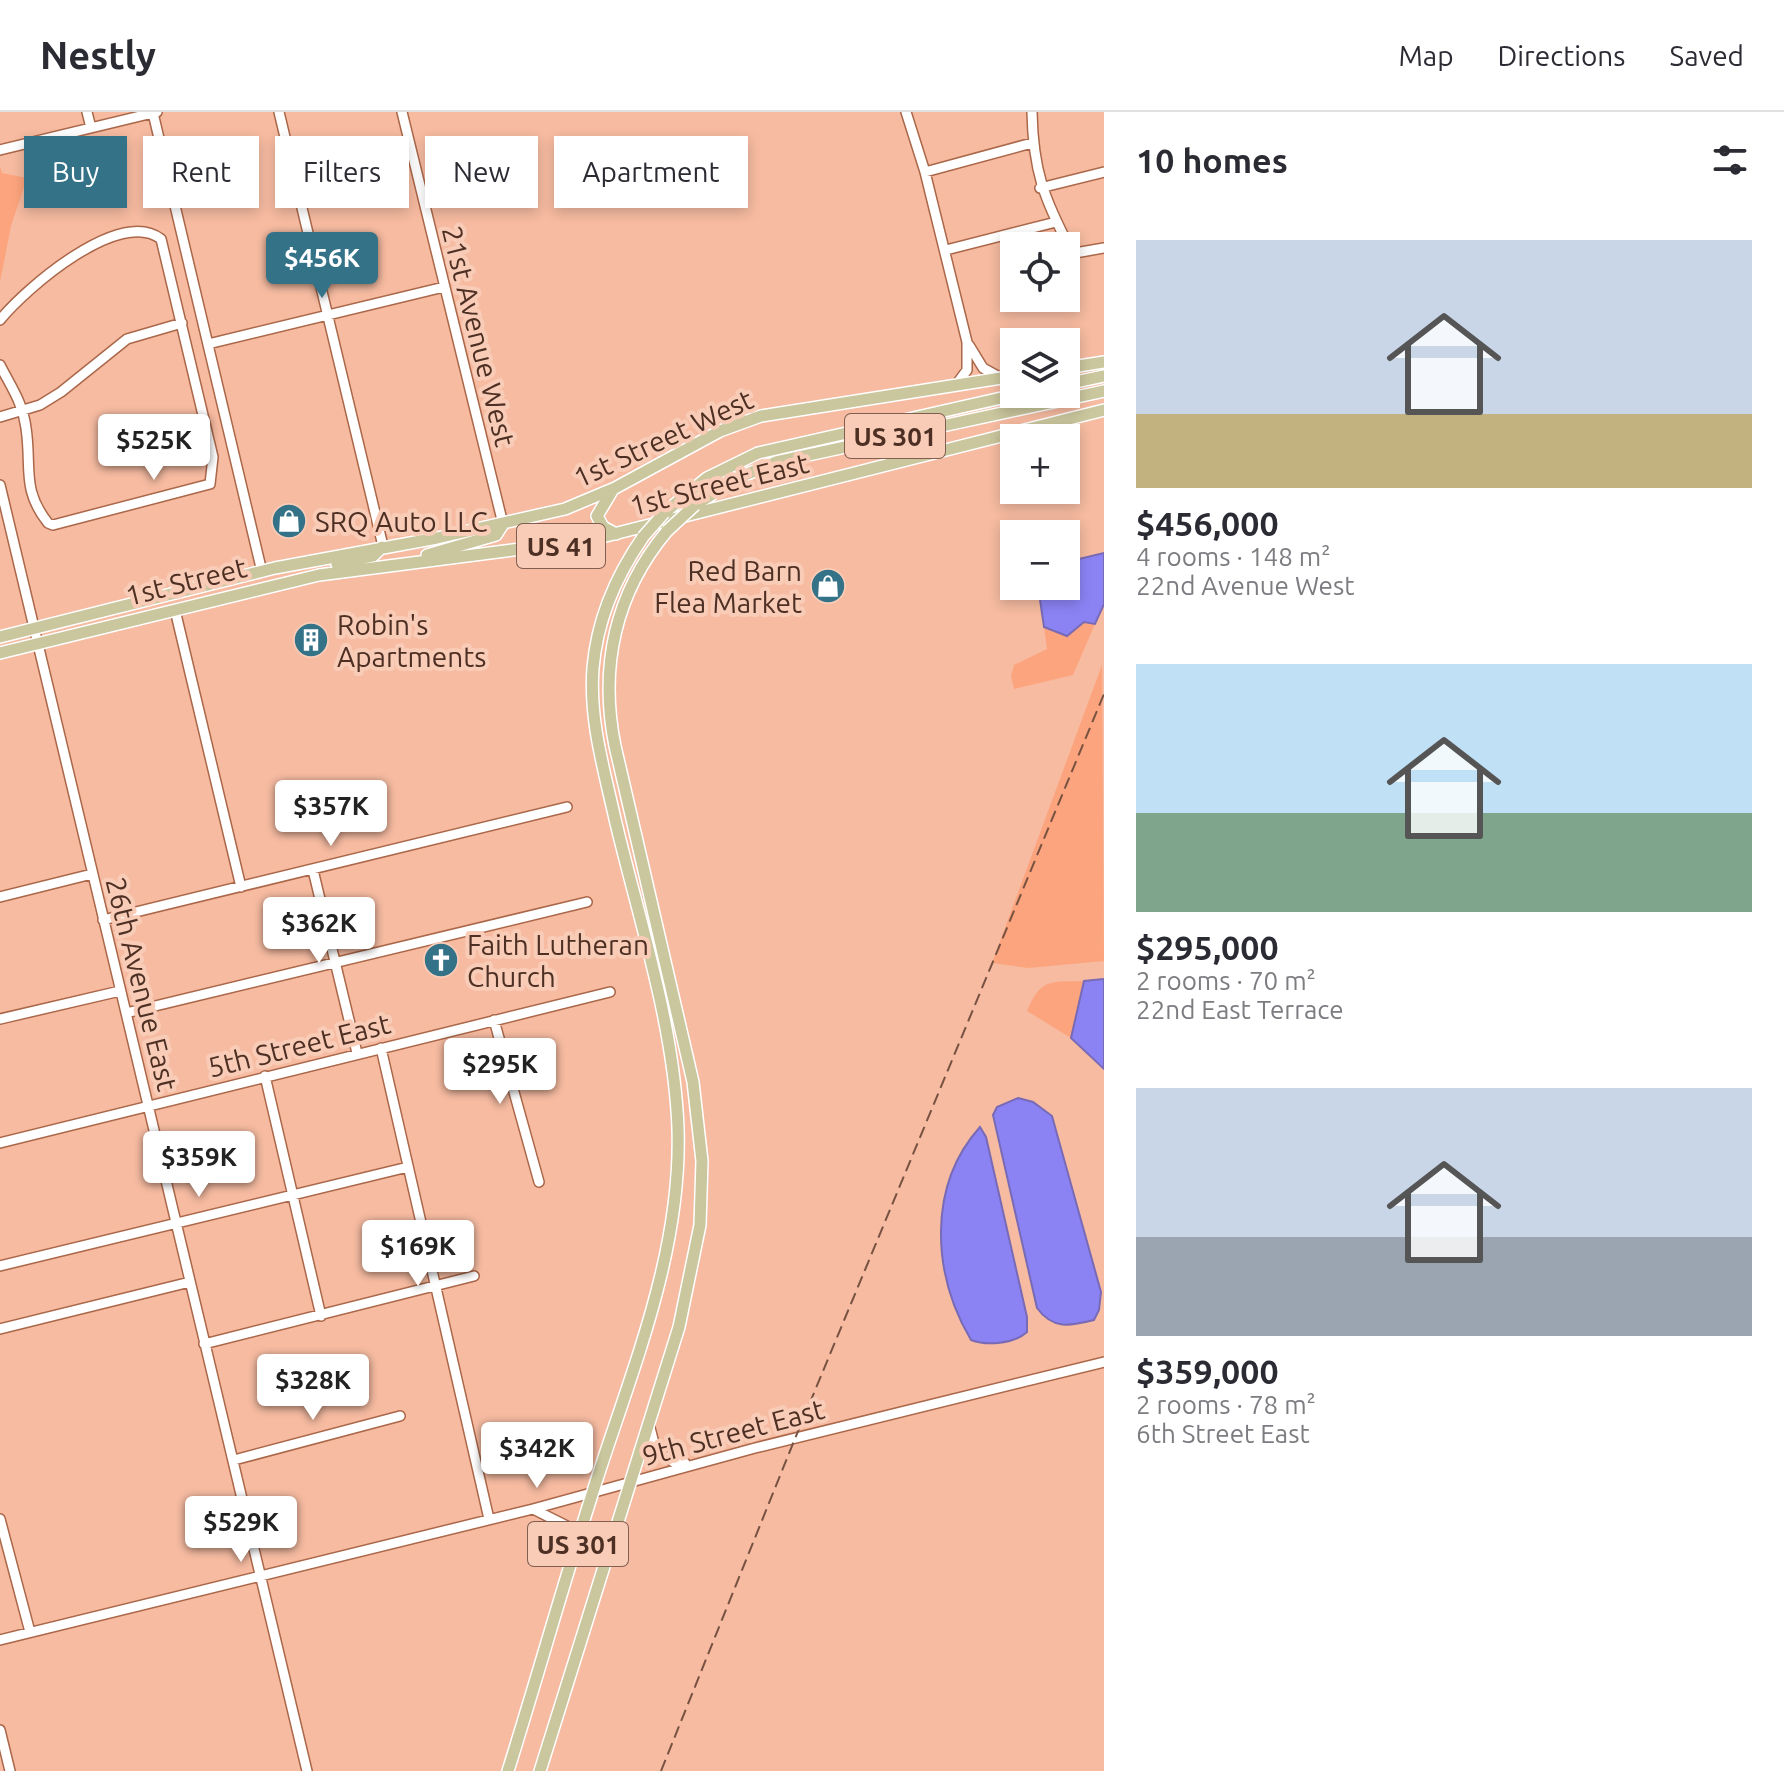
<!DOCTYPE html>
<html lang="en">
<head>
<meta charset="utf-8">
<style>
  body { margin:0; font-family:Ubuntu,sans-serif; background:#f7f7f7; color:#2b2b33; height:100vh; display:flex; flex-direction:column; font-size:30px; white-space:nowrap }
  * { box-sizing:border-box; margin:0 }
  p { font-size:26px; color:#7c7c81 }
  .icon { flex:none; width:44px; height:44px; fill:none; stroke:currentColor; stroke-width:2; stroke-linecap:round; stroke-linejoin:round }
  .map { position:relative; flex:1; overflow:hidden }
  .details { display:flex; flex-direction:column; background:#fff; width:680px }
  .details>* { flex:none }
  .banner { position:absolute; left:24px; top:24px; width:760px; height:72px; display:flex; gap:16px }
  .fabs { position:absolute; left:1000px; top:120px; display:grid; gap:16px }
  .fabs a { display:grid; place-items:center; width:80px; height:80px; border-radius:0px; background:#fff; box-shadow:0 4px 12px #0003; font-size:40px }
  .price { position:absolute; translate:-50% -68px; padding:0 18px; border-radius:8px; background:#fff; color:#222; font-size:26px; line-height:52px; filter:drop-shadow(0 2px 4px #0008) }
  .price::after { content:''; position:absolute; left:50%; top:48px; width:24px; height:18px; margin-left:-12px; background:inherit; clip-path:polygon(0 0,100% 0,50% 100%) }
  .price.on { background:#347288; color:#fff }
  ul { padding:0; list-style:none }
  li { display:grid; align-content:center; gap:16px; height:424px; padding:0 32px }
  li span { display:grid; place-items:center; height:248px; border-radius:0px; color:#555 }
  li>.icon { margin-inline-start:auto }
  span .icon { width:144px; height:144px; fill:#fffc; stroke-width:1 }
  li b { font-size:34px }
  h2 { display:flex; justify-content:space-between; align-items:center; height:96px; padding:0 32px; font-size:34px }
  .pill { padding:0 28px; border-radius:0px; background:#fff; box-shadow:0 4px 12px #0003; font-size:28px; line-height:72px }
  .pill.on { background:#347288; color:#fff }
  header { display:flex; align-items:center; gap:48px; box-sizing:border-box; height:112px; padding:0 40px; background:#fff; border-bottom:2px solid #e1e1e2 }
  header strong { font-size:38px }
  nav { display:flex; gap:44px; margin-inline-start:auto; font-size:28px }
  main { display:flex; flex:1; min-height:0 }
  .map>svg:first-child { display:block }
  .green { fill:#fca47d }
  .water { fill:#8b83f4; stroke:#786ab5; stroke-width:2 }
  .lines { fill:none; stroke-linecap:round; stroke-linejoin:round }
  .minor-casing { stroke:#ab6749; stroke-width:12 }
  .major-casing { stroke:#fff; stroke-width:14 }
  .minor { stroke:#fff; stroke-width:9 }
  .major { stroke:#cac69d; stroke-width:11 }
  .rail { stroke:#775242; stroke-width:2; stroke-dasharray:12 6; stroke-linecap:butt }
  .major-bridge-casing { stroke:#fff; stroke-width:14; stroke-linecap:butt }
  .major-bridge { stroke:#cac69d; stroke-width:11 }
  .labels { text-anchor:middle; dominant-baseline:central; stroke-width:8; stroke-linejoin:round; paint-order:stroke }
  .shield { fill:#f9ccb8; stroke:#815f50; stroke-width:2 }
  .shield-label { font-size:26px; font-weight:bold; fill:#4d3023 }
  .street-label { font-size:28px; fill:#4d3023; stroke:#f9ccb8 }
  .poi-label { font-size:28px; fill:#4d3023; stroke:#f9ccb8; text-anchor:start }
</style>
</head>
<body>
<header>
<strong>Nestly</strong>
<nav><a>Map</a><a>Directions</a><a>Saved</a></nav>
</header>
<main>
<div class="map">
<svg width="1104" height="1659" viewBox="0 0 1104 1659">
  <rect width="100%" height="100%" fill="#f6bba1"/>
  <!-- green -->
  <path class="green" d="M 0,54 L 2,61 L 27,66 L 11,114 L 0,170 Z
    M 1085,510 L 1095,512 L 1073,563 L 1014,577 L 1011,564 L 1014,553 L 1047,537 L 1044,515 L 1064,521 Z
    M 1102,553 L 1104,849 L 1028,856 L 992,851 Z
    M 1084,869 L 1071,926 L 1027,899 C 1041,866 1050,870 1084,869 Z"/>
  <!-- water -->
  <path class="water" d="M 1104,441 L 1104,492 L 1095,512 L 1084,510 L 1067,524 L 1044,515 L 1038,474 L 1066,474 L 1066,450 Z
    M 1104,867 L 1104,957 L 1071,926 L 1084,869 Z
    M 1018,986 L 1033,990 L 1052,1004 L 1101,1180 L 1099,1198 L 1094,1208 C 1070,1214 1053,1218 1037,1196 L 993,1003 L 997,995 Z
    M 980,1015 L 986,1025 L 1027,1205 L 1027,1220 C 1014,1232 987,1234 971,1228 C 932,1162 927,1074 980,1015 Z"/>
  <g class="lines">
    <!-- minor casing -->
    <g class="minor-casing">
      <path id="minor" d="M 87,0 L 91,16
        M 279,0 L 383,434
        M 402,0 L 503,412
        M 906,0 L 925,60 L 967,230 L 967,258 L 956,273
        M 1032,0 C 1033,58 1044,87 1071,138 L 1075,141 L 1104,136
        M 153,1 L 262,460
        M 0,38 L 157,0
        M 925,60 L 1032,31
        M 1040,76 L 1104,60
        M 946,138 L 1056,110
        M 0,208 C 26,176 120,95 161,127 L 213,345 L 210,372 L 53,413 L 48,411 C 21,377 32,355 26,316 C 23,291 11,275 0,253
        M 208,232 L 444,175
        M 969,233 L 983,256 L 1001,266
        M 0,305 L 40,293 L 61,280 L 127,227 L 182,211
        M 0,373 L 307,1659
        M 175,498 L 241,775
        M 313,758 L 357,941
        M 0,785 L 92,762
        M 103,808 L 567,695
        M 126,901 L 587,790
        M 0,907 L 120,879
        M 494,908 L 539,1070
        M 381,936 L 489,1407
        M 265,964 L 321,1204
        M 0,1031 L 610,880
        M 0,1154 L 408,1055
        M 0,1217 L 190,1170
        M 204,1232 L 474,1164
        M 649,1312 L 656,1339 L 675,1351 L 685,1351
        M 234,1348 L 400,1304
        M 533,1397 L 567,1414 L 575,1435
        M 0,1407 L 30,1520
        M 0,1528 L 533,1397 L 755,1336 L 1104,1250
        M 0,1618 L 10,1659"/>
    </g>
    <!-- major casing -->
    <g class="major-casing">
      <path id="major" d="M 1066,256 L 1104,250
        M 1066,272 L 1104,264
        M 612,379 L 597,404 L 603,415 L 616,422
        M 695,393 L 738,366 L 776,350 L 1104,279
        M 664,401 L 707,366 L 758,341 L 1019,282
        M 427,443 L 496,423 L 503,412
        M 337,452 L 373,444 L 382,435
        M 0,525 L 275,456 L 437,426 L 565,397 L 615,376 L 720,319 L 761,304 L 1014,264
        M 0,541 L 319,463 L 590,428 L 1104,298
        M 508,1659 C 538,1563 565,1466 596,1370 C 633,1255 682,1139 678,1016 C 674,912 639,808 615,707 C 604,657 589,608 593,556 C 597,508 616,464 643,425
        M 540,1659 L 679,1215 L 700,1113 L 702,1049 L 693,970 L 615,634 C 599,555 615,481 667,419"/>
    </g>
    <!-- minor -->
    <use href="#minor" class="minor"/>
    <!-- major -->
    <use href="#major" class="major"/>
    <!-- rail -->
    <path class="rail" d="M 661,1659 L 794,1329 L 1104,582"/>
    <!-- major-bridge casing -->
    <g class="major-bridge-casing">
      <path id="major-bridge" d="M 667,419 L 695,393
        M 643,425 L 664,401"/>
    </g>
    <!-- major-bridge -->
    <use href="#major-bridge" class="major-bridge"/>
  </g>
  <!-- icons -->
  <defs>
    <g id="shop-disc" transform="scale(1.8)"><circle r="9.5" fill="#347288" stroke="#f9ccb8"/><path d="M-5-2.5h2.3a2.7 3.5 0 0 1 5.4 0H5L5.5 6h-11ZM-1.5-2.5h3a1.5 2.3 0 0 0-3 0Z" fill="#fff"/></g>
    <g id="building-disc" transform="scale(1.8)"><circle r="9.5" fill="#347288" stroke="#f9ccb8"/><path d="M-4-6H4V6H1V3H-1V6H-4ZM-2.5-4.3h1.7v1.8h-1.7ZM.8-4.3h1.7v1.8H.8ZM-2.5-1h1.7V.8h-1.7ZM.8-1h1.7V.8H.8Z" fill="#fff"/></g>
    <g id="church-disc" transform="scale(1.8)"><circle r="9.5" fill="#347288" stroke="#f9ccb8"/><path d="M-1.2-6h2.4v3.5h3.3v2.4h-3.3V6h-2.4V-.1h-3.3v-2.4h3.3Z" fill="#fff"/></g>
  </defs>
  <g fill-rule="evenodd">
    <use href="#shop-disc" x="289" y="409"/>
    <use href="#shop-disc" x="828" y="474"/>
    <use href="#building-disc" x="311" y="528"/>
    <use href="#church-disc" x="441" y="848"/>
  </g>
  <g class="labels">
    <!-- shield labels -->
    <g class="shield">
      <rect x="845" y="302" width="100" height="44" rx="6"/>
      <rect x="517" y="412" width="88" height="44" rx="6"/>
      <rect x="528" y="1410" width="100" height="44" rx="6"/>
    </g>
    <g class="shield-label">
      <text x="895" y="324">US 301</text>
      <text x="561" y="434">US 41</text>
      <text x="578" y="1432">US 301</text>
    </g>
    <!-- street labels -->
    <g class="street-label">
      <text transform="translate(479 224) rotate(76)">21st Avenue West</text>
      <text transform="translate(663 326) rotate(-25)">1st Street West</text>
      <text transform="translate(719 372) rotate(-14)">1st Street East</text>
      <text transform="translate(186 469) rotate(-14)">1st Street</text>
      <text transform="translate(142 872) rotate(76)">26th Avenue East</text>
      <text transform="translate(299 933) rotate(-14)">5th Street East</text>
      <text transform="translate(733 1320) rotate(-15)">9th Street East</text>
    </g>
    <!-- poi labels -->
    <g class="poi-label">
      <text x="315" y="409">SRQ Auto LLC</text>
      <text x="802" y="458" text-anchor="end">Red Barn<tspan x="802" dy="32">Flea Market</tspan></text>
      <text x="337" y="512">Robin's<tspan x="337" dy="32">Apartments</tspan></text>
      <text x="467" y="832">Faith Lutheran<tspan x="467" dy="32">Church</tspan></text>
    </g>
  </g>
</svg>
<div class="fabs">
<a><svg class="icon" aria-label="locate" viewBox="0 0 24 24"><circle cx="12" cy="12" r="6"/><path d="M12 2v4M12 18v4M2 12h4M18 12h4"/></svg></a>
<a><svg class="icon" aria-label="layers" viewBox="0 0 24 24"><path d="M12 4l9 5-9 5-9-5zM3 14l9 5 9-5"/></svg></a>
<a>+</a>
<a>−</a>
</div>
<b class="price on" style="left:322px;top:188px">$456K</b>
<b class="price" style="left:154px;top:370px">$525K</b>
<b class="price" style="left:331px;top:736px">$357K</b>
<b class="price" style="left:319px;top:853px">$362K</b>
<b class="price" style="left:500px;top:994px">$295K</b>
<b class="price" style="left:199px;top:1087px">$359K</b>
<b class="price" style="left:418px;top:1176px">$169K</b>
<b class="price" style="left:313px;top:1310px">$328K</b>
<b class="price" style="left:537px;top:1378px">$342K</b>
<b class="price" style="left:241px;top:1452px">$529K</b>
<div class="banner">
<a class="pill on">Buy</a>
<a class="pill">Rent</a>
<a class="pill">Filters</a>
<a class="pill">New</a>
<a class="pill">Apartment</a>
</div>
</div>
<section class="details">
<h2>10 homes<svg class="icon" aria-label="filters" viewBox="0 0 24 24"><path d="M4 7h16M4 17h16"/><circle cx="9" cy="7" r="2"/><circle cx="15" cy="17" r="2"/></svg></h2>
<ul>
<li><span style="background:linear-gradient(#c9d6e8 70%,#c2b280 0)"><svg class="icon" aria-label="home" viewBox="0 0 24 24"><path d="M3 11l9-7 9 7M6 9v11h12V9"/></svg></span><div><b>$456,000</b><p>4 rooms · 148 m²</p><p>22nd Avenue West</p></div></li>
<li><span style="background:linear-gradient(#bfe0f5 60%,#7fa58c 0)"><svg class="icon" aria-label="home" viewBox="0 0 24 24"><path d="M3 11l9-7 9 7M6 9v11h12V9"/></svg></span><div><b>$295,000</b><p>2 rooms · 70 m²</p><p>22nd East Terrace</p></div></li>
<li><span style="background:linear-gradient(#c9d6e8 60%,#9aa5b1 0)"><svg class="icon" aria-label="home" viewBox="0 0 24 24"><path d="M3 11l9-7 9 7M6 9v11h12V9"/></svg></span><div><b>$359,000</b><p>2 rooms · 78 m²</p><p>6th Street East</p></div></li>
</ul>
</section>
</main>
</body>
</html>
